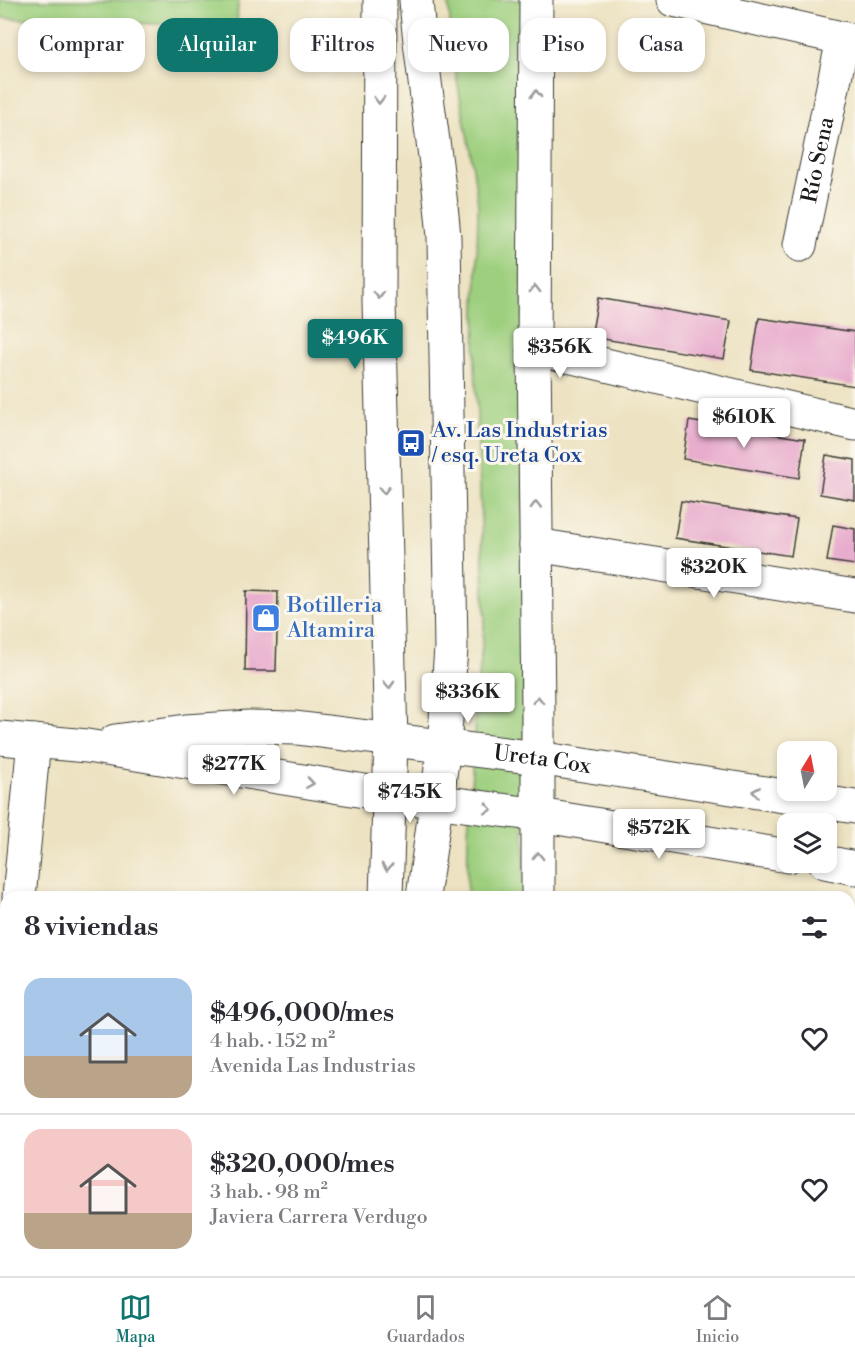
<!DOCTYPE html>
<html lang="es">
<head>
<meta charset="utf-8">
<style>
  body { margin:0; font-family:"Libre Bodoni",serif; background:#f7f7f7; color:#2b2b33; height:100vh; display:flex; flex-direction:column; font-size:22px; white-space:nowrap }
  * { box-sizing:border-box; margin:0 }
  p { font-size:20px; color:#7c7c81 }
  .icon { flex:none; width:33px; height:33px; fill:none; stroke:currentColor; stroke-width:2; stroke-linecap:round; stroke-linejoin:round }
  .map { position:relative; flex:1; overflow:hidden }
  .drawer { position:absolute; left:0px; top:891px; width:855px; height:386px; display:flex; flex-direction:column; background:#fff; border-radius:18px 18px 0 0; box-shadow:0 3px 9px #0003 }
  .drawer>* { flex:none }
  .top-card { position:absolute; left:18px; top:18px; width:819px; height:54px; display:flex; gap:12px }
  .needle { width:39px; rotate:10deg }
  .fabs { position:absolute; left:777px; top:741px; display:grid; gap:12px }
  .fabs a { display:grid; place-items:center; width:60px; height:60px; border-radius:12px; background:#fff; box-shadow:0 3px 9px #0003; font-size:30px }
  .price { position:absolute; translate:-50% -51px; padding:0 14px; border-radius:6px; background:#fff; color:#222; font-size:20px; line-height:39px; filter:drop-shadow(0 2px 3px #0008) }
  .price::after { content:''; position:absolute; left:50%; top:36px; width:18px; height:14px; margin-left:-9px; background:inherit; clip-path:polygon(0 0,100% 0,50% 100%) }
  .price.on { background:#0f766e; color:#fff }
  ul { padding:0; list-style:none }
  li { display:flex; align-items:center; gap:18px; height:150px; padding:0 24px }
  li+li { border-top:2px solid #e1e1e2 }
  li span { display:grid; place-items:center; flex:none; width:168px; height:120px; border-radius:18px; color:#555 }
  li>.icon { margin-inline-start:auto }
  span .icon { width:72px; height:72px; fill:#fffc; stroke-width:1 }
  li b { font-size:26px }
  h2 { display:flex; justify-content:space-between; align-items:center; height:72px; padding:0 24px; font-size:26px }
  .chip { padding:0 21px; border-radius:18px; background:#fff; box-shadow:0 3px 9px #0003; font-size:21px; line-height:54px }
  .chip.on { background:#0f766e; color:#fff }
  .tab-bar { display:flex; justify-content:space-around; align-items:center; height:84px; border-top:2px solid #e1e1e2; background:#fff; font-size:16px; color:#7c7c81 }
  .tab-bar a { display:grid; justify-items:center; gap:3px }
  .tab-bar .on { color:#0f766e }
  .map>svg:first-child { display:block }
  .green { fill:#9dcf7e; stroke:#5c764d; stroke-width:1.5 }
  .building { fill:#e8accd }
  .lines { fill:none; stroke-linecap:round; stroke-linejoin:round }
  .minor-casing { stroke:#3b3a35; stroke-width:35 }
  .major-casing { stroke:#3b3a35; stroke-width:35 }
  .minor { stroke:#fff; stroke-width:33 }
  .major { stroke:#fff; stroke-width:33 }
  .oneway { stroke:#999 }
  .labels { text-anchor:middle; dominant-baseline:central; stroke-width:6; stroke-linejoin:round; paint-order:stroke }
  .street-label { font-size:22px; fill:#1c1c1c; stroke:#fbf7ec }
  .transit-label { font-size:22px; fill:#164399; stroke:#fbf7ec; text-anchor:start }
  .shop-label { font-size:22px; fill:#366cbe; stroke:#fbf7ec; text-anchor:start }
</style>
</head>
<body>
<div class="map">
<svg width="855" height="1276" viewBox="0 0 855 1276">
  <rect width="100%" height="100%" fill="#fbf7ec"/>
  <filter id="ink" filterUnits="userSpaceOnUse"><feTurbulence type="fractalNoise" baseFrequency=".0167" numOctaves="2"/><feDisplacementMap in="SourceGraphic" scale="12" xChannelSelector="R" yChannelSelector="G"/><feConvolveMatrix kernelMatrix="1 2 1 2 8 2 1 2 1" color-interpolation-filters="sRGB"/></filter>
  <filter id="wash" filterUnits="userSpaceOnUse"><feTurbulence type="fractalNoise" baseFrequency=".008" numOctaves="4" result="noise"/><feDisplacementMap in="SourceGraphic" scale="24" xChannelSelector="R" yChannelSelector="G"/><feGaussianBlur stdDeviation="1.35" result="paint"/><feColorMatrix in="noise" values="0 0 0 0 0 0 0 0 0 0 0 0 0 0 0 0 0 1.4 0 .05"/><feComposite in="paint" operator="in"/></filter>
  <g filter="url(#wash)">
    <rect width="100%" height="100%" fill="#ede3c3"/>
    <!-- green -->
    <path class="green" d="M 0,0 L 238,0 L 237,27 L 0,18 Z
      M 448,0 L 523,0 L 524,897 L 467,897 L 468,834 L 476,707 L 485,617 L 475,363 L 478,205 L 472,161 L 454,64 Z
      M 467,1271 L 521,1271 L 521,1276 L 467,1276 Z"/>
    <g id="blocks">
      <!-- building -->
      <path class="building" d="M 598,298 L 731,321 L 724,359 L 591,337 Z
        M 759,318 L 855,332 L 855,386 L 751,370 Z
        M 689,421 L 805,439 L 799,478 L 683,459 Z
        M 826,455 L 855,460 L 855,500 L 820,494 Z
        M 681,501 L 797,519 L 791,556 L 675,538 Z
        M 833,525 L 855,529 L 855,565 L 827,561 Z
        M 246,591 L 278,592 L 276,671 L 245,671 Z"/>
    </g>
  </g>
  <g filter="url(#ink)">
    <use href="#blocks" fill-opacity="0" stroke="#3b3a35" stroke-width="1.5"/>
    <g class="lines">
      <!-- minor casing -->
      <g class="minor-casing">
        <g id="minor">
          <path d="M 416,0 C 422,80 438,158 444,238 L 451,648 L 444,747 L 423,897"/>
          <path d="M 673,0 L 855,41"/>
          <path id="s1" d="M 800,245 L 843,39"/>
          <path d="M 534,348 L 855,424"/>
          <path d="M 536,545 L 855,596"/>
          <path d="M 0,738 L 87,746 L 389,795 L 539,815 L 788,856"/>
          <path id="s2" d="M 115,741 L 186,731 L 249,727 L 296,728 L 538,758 L 855,807"/>
          <path d="M 825,862 L 855,868"/>
          <path d="M 19,897 L 34,741"/>
          <path d="M 849,1082 L 855,1083"/>
          <path d="M 0,1090 L 6,1028"/>
          <path d="M 424,1270 L 424,1276"/>
          <path d="M 819,1276 L 819,1270"/>
        </g>
      </g>
      <!-- major casing -->
      <g class="major-casing">
        <path id="major" d="M 380,0 L 379,302 L 391,740 L 386,897
          M 536,0 L 534,348 L 538,713 L 538,897
          M 537,1270 L 537,1276
          M 381,1276 L 381,1270"/>
      </g>
      <!-- minor -->
      <use href="#minor" class="minor"/>
      <!-- major -->
      <use href="#major" class="major"/>
    </g>
    <!-- one-way arrows -->
    <defs><path id="oneway-chevron" d="M-2-3.5L2.5 0L-2 3.5" fill="none" stroke-width="1.6" stroke-linecap="round" stroke-linejoin="round" transform="scale(1.5)"/></defs>
    <g class="oneway">
      <use href="#oneway-chevron" transform="translate(536 94) rotate(-90)"/>
      <use href="#oneway-chevron" transform="translate(379 100) rotate(90)"/>
      <use href="#oneway-chevron" transform="translate(535 289) rotate(-90)"/>
      <use href="#oneway-chevron" transform="translate(379 295) rotate(89)"/>
      <use href="#oneway-chevron" transform="translate(384 490) rotate(89)"/>
      <use href="#oneway-chevron" transform="translate(536 505) rotate(-91)"/>
      <use href="#oneway-chevron" transform="translate(389 685) rotate(88)"/>
      <use href="#oneway-chevron" transform="translate(538 700) rotate(-91)"/>
      <use href="#oneway-chevron" transform="translate(310 783) rotate(9)"/>
      <use href="#oneway-chevron" transform="translate(756 792) rotate(-171)"/>
      <use href="#oneway-chevron" transform="translate(488 809) rotate(8)"/>
      <use href="#oneway-chevron" transform="translate(538 856) rotate(-90)"/>
      <use href="#oneway-chevron" transform="translate(387 867) rotate(92)"/>
    </g>
  </g>
  <!-- icons -->
  <defs>
    <g id="bus-square" transform="scale(1.5)"><rect x="-9" y="-9" width="18" height="18" rx="4" fill="#1a4fb4" stroke="#fbf7ec"/><path d="M-5-6H5V4H4V6H2V4H-2V6H-4V4H-5ZM-3.5-4V0h7V-4ZM-3.5 1.2v1.5H-2V1.2ZM2 1.2v1.5H3.5V1.2Z" fill="#fff"/></g>
    <g id="shop-square" transform="scale(1.5)"><rect x="-9" y="-9" width="18" height="18" rx="4" fill="#3f7fe0" stroke="#fbf7ec"/><path d="M-5-2.5h2.3a2.7 3.5 0 0 1 5.4 0H5L5.5 6h-11ZM-1.5-2.5h3a1.5 2.3 0 0 0-3 0Z" fill="#fff"/></g>
  </defs>
  <g fill-rule="evenodd">
    <use href="#bus-square" x="411" y="443"/>
    <use href="#shop-square" x="266" y="618"/>
  </g>
  <g class="labels">
    <!-- street labels -->
    <g class="street-label">
      <text stroke="none"><textPath href="#s1" startOffset="87">Río Sena</textPath></text>
      <text stroke="none"><textPath href="#s2" startOffset="430">Ureta Cox</textPath></text>
    </g>
    <!-- transit labels -->
    <g class="transit-label">
      <text x="432" y="430">Av. Las Industrias<tspan x="432" dy="25">/ esq. Ureta Cox</tspan></text>
    </g>
    <!-- shop labels -->
    <g class="shop-label">
      <text x="287" y="605">Botilleria<tspan x="287" dy="25">Altamira</tspan></text>
    </g>
  </g>
</svg>
<div class="fabs">
<a><svg class="needle" viewBox="-14 -14 28 28"><path d="M0-13l5 13h-10z" fill="#e53935"/><path d="M0 13l5-13h-10z" fill="#7c7c81"/></svg></a>
<a><svg class="icon" aria-label="layers" viewBox="0 0 24 24"><path d="M12 4l9 5-9 5-9-5zM3 14l9 5 9-5"/></svg></a>
</div>
<b class="price on" style="left:355px;top:370px">$496K</b>
<b class="price" style="left:560px;top:379px">$356K</b>
<b class="price" style="left:744px;top:449px">$610K</b>
<b class="price" style="left:714px;top:599px">$320K</b>
<b class="price" style="left:468px;top:724px">$336K</b>
<b class="price" style="left:234px;top:796px">$277K</b>
<b class="price" style="left:410px;top:824px">$745K</b>
<b class="price" style="left:659px;top:860px">$572K</b>
<div class="top-card">
<a class="chip">Comprar</a>
<a class="chip on">Alquilar</a>
<a class="chip">Filtros</a>
<a class="chip">Nuevo</a>
<a class="chip">Piso</a>
<a class="chip">Casa</a>
</div>
<section class="drawer">
<h2>8 viviendas<svg class="icon" aria-label="filters" viewBox="0 0 24 24"><path d="M4 7h16M4 17h16"/><circle cx="9" cy="7" r="2"/><circle cx="15" cy="17" r="2"/></svg></h2>
<ul>
<li><span style="background:linear-gradient(#a9c7e8 65%,#b9a48a 0)"><svg class="icon" aria-label="home" viewBox="0 0 24 24"><path d="M3 11l9-7 9 7M6 9v11h12V9"/></svg></span><div><b>$496,000/mes</b><p>4 hab. · 152 m²</p><p>Avenida Las Industrias</p></div><svg class="icon" aria-label="heart" viewBox="0 0 24 24"><path d="M12 20l-8-8c-3-5 5-10 8-4 3-6 11-1 8 4z"/></svg></li>
<li><span style="background:linear-gradient(#f6c9c9 70%,#b9a48a 0)"><svg class="icon" aria-label="home" viewBox="0 0 24 24"><path d="M3 11l9-7 9 7M6 9v11h12V9"/></svg></span><div><b>$320,000/mes</b><p>3 hab. · 98 m²</p><p>Javiera Carrera Verdugo</p></div><svg class="icon" aria-label="heart" viewBox="0 0 24 24"><path d="M12 20l-8-8c-3-5 5-10 8-4 3-6 11-1 8 4z"/></svg></li>
</ul>
</section>
</div>
<nav class="tab-bar">
<a class="on"><svg class="icon" aria-label="map" viewBox="0 0 24 24"><path d="M3 6l6-2 6 2 6-2v14l-6 2-6-2-6 2zM9 4v14M15 6v14"/></svg>Mapa</a>
<a><svg class="icon" aria-label="saved" viewBox="0 0 24 24"><path d="M7 4h10v16l-5-4-5 4z"/></svg>Guardados</a>
<a><svg class="icon" aria-label="home" viewBox="0 0 24 24"><path d="M3 11l9-7 9 7M6 9v11h12V9"/></svg>Inicio</a>
</nav>
</body>
</html>
